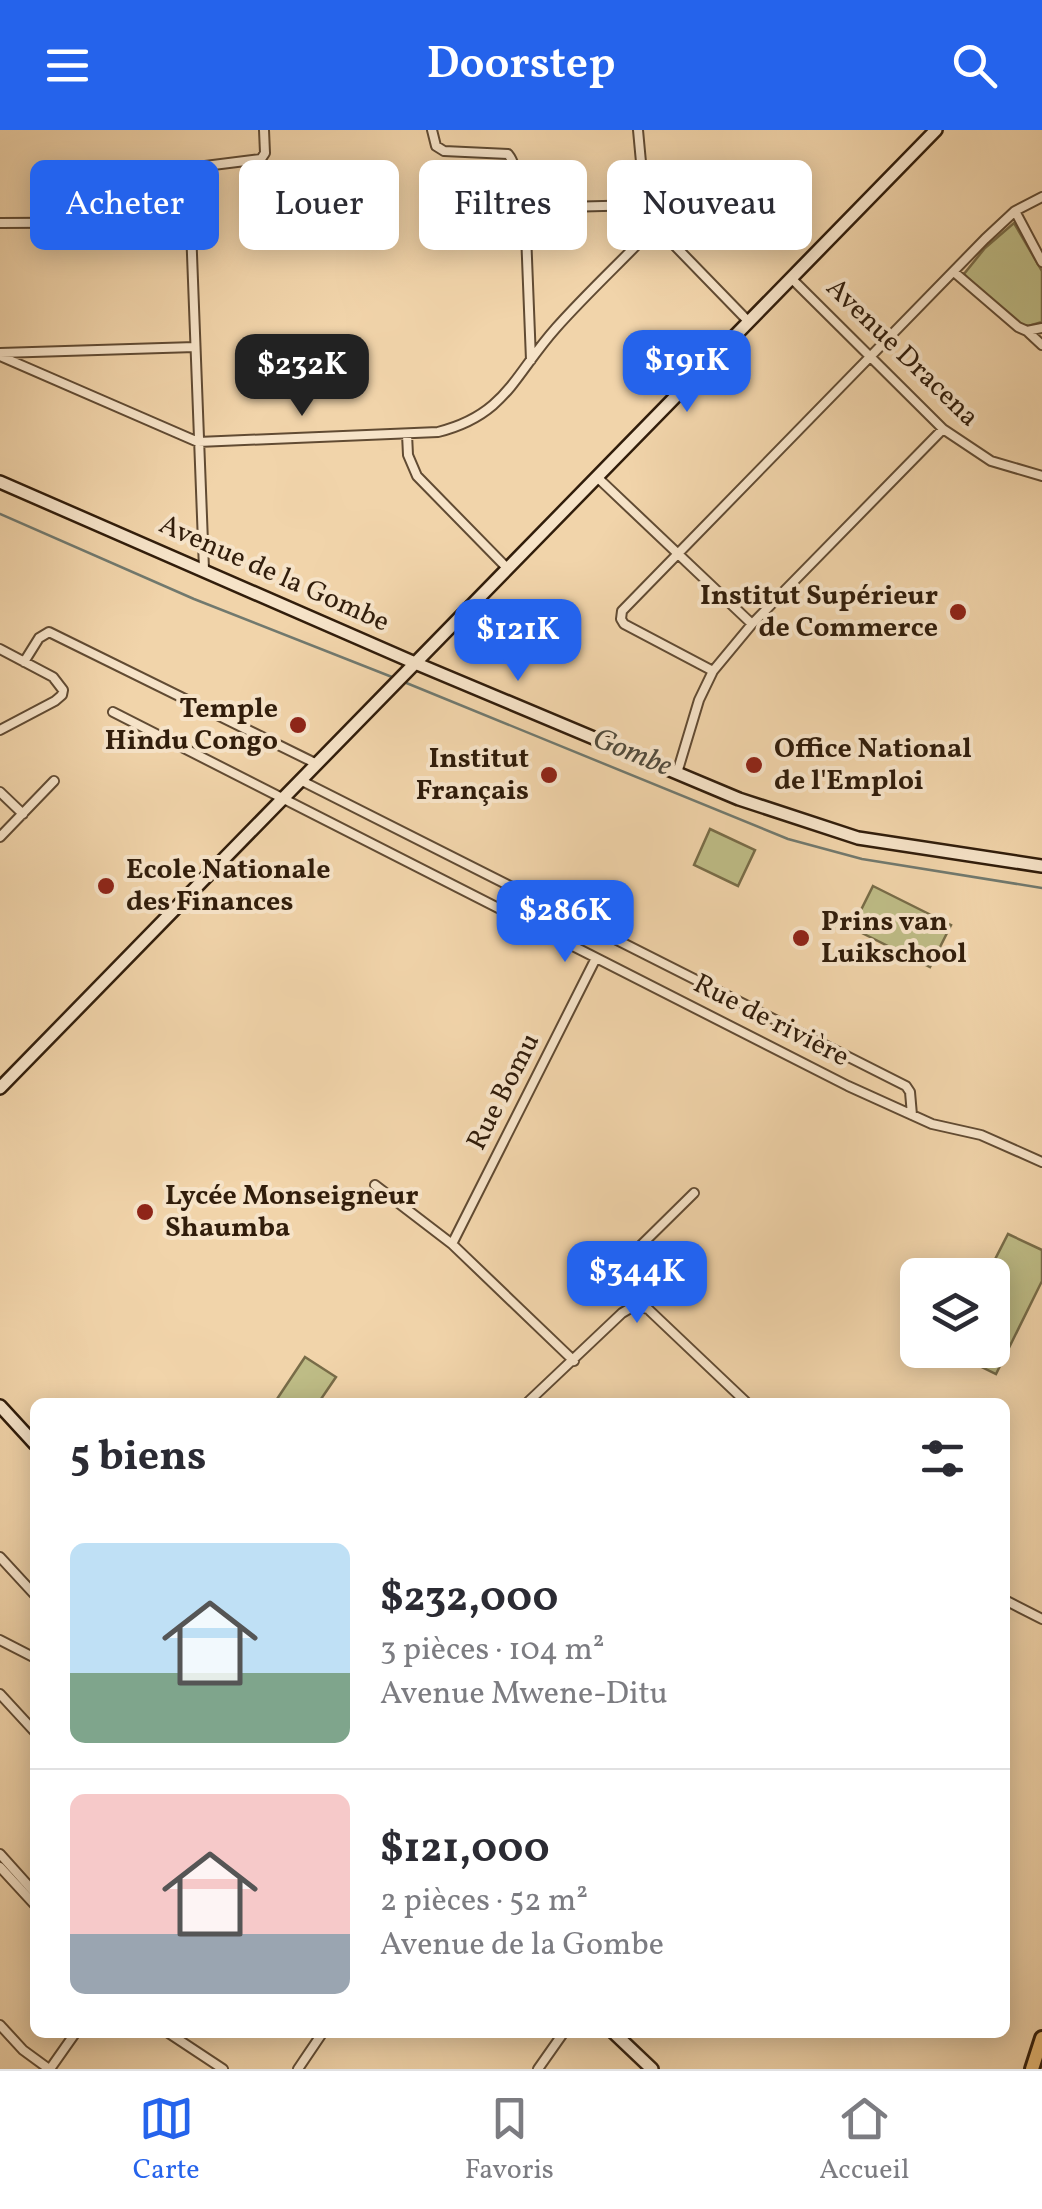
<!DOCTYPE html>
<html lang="fr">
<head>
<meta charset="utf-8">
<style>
  body { margin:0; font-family:Vollkorn,serif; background:#f2f2f3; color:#2b2b33; height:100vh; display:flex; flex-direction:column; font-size:38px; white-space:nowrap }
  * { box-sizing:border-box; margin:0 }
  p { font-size:32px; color:#7c7c81 }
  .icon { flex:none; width:55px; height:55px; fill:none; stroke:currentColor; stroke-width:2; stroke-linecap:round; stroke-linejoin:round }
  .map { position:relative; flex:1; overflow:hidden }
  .details { position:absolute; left:30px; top:1268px; width:980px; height:640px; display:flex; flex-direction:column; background:#fff; border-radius:15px; box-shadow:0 5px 25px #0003 }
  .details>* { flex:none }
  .banner { position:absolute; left:30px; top:30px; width:982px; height:90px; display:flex; gap:20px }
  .buttons { position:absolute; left:900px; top:1128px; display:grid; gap:20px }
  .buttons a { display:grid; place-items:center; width:110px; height:110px; border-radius:15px; background:#fff; box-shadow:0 5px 25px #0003; font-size:50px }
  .price { position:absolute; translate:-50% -85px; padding:0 22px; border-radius:20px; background:#2563eb; color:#fff; font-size:32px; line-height:65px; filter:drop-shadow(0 2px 5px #0008) }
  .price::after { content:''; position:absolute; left:50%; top:60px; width:30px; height:22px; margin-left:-15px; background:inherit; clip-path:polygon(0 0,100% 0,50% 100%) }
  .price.current { background:#222; color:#fff }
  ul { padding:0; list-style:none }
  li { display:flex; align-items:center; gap:30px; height:250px; padding:0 40px }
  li+li { border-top:2px solid #e1e1e2 }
  li span { display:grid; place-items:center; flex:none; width:280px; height:200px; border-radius:15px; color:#555 }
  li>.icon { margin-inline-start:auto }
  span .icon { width:120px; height:120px; fill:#fffc; stroke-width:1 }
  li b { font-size:42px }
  h2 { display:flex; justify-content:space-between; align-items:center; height:120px; padding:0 40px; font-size:42px }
  .pill { padding:0 35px; border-radius:15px; background:#fff; box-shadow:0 5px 25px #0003; font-size:35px; line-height:90px }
  .pill.current { background:#2563eb; color:#fff }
  header { display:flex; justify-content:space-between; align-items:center; height:130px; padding:0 40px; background:#2563eb; color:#fff; font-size:45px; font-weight:600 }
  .tab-bar { display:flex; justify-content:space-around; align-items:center; height:140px; border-top:2px solid #e1e1e2; background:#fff; font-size:28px; color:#7c7c81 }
  .tab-bar a { display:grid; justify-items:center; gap:5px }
  .tab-bar .current { color:#2563eb }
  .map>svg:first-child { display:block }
  .green { fill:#bebc86; stroke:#786c48; stroke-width:2.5 }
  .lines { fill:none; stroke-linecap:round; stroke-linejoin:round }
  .stream { stroke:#71796e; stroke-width:2.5 }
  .street-casing { stroke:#614b33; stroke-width:12 }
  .secondary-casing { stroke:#311d0b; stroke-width:16 }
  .primary-casing { stroke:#311d0b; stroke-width:18 }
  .street { stroke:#f6e3c8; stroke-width:8 }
  .secondary { stroke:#f6e3c8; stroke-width:11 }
  .primary { stroke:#e8ba75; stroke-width:12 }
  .poi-dot { fill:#8f2418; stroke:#f6e3c8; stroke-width:4 }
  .labels { text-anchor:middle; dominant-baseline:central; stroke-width:8; stroke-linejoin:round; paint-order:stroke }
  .street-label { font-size:28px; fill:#311d0b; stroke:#f6e3c8 }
  .poi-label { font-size:28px; font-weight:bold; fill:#311d0b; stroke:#f6e3c8; text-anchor:start }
  .water-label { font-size:30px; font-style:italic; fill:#514b3d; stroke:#f6e3c8 }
</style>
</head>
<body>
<header><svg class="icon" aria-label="menu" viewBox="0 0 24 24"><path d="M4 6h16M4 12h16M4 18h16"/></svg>Doorstep<svg class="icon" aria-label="search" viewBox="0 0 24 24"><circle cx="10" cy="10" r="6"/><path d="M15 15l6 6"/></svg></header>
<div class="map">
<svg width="1042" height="1939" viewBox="0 0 1042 1939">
  <rect width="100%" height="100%" fill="#f1d4aa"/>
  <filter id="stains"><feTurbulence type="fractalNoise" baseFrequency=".002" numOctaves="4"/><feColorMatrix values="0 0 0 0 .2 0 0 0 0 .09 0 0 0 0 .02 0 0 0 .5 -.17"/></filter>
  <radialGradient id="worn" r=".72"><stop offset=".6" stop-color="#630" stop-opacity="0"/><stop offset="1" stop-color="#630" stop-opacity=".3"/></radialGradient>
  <!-- green -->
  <path class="green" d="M 1014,93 L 1042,141 L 1042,192 L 1025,197 L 995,177 L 964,144 L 985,118 Z
    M 710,699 L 755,720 L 738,756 L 694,735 Z
    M 873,756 L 951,795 L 930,837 L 852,798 Z
    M 1008,1104 L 1042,1120 L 1042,1151 L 996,1244 L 949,1221 L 992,1220 L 992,1145 L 987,1145 Z
    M 305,1227 L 336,1247 L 319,1272 L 275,1272 Z"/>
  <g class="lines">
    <!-- stream -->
    <path class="stream" d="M 0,384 L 194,469 L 392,547
      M 404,552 L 788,709 L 862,729 L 1042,758"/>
    <!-- street casing -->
    <g class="street-casing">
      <path id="street" d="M 432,0 L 436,16 L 444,21 L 508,24 C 521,40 512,63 525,78 L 642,75
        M 638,0 L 646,86 L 748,191
        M 525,78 L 531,230
        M 1015,81 L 1042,132
        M 0,93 L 189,92
        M 954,142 L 1018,197 L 1027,201 L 1042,198
        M 791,148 L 943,299 L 991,331 L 1042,346
        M 1027,201 L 1042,215
        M 0,223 L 195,217
        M 0,226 L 198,312 L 438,302 C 506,285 514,245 556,198 C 587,163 622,131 654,97
        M 407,304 L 408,325 L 417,346 L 508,439
        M 598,348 L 752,494
        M 204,439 L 189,46 L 197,37 L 261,29 L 265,23 L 264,0
        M 0,519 L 53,547 L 63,560 L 62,565 L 55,571 L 0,600
        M 24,532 L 39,508 L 49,502 L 317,634
        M 713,541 L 624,494 L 621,489 L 622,481 L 985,109 L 1015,81 L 1042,67
        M 113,582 L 848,956 L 932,994 L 981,1005 L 1042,1032
        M 677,643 L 699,570 L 713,541 L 752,494 L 943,299
        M 300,650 L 906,956 L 910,962 L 912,985
        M 0,662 L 23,684
        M 0,707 L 54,651
        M 375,1055 L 452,1114 L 574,1231
        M 452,1114 L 595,830
        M 634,1176 L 623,1141 L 625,1131 L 694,1063
        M 528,1272 L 622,1183 L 634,1176 L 648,1179 L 746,1272
        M 0,1427 L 35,1465
        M 1005,1470 L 1042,1489
        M 0,1510 L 35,1528
        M 0,1564 L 35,1602
        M 0,1724 L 35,1763
        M 0,1737 L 35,1775
        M 0,1895 L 23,1920 L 49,1939
        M 167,1902 L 223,1939
        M 50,1939 L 76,1902
        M 298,1939 L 323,1902
        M 538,1939 L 564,1902"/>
    </g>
    <!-- secondary casing -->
    <g class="secondary-casing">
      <path id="secondary" d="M 0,352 L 415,533 L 739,669 L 858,708 L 1042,736
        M 0,958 L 936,0
        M 0,1276 L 35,1314
        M 613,1902 L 652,1939"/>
    </g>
    <!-- primary casing -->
    <g class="primary-casing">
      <path id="primary" d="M 1032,1939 L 1042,1908"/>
    </g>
    <!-- street -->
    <use href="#street" class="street"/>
    <!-- secondary -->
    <use href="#secondary" class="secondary"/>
    <!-- primary -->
    <use href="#primary" class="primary"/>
  </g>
  <!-- markers -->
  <g class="poi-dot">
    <circle cx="958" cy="482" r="10"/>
    <circle cx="298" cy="595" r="10"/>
    <circle cx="754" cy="635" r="10"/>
    <circle cx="549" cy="645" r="10"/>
    <circle cx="106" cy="756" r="10"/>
    <circle cx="801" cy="808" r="10"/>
    <circle cx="145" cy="1082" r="10"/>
  </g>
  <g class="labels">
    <!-- street labels -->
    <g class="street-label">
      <text transform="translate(902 223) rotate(44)">Avenue Dracena</text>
      <text transform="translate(274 444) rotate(24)">Avenue de la Gombe</text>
      <text transform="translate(771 891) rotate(27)">Rue de rivière</text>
      <text transform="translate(504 962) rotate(-63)">Rue Bomu</text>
    </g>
    <!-- poi labels -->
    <g class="poi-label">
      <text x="938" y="466" text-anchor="end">Institut Supérieur<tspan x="938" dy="32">de Commerce</tspan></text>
      <text x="278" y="579" text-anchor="end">Temple<tspan x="278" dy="32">Hindu Congo</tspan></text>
      <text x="774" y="619">Office National<tspan x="774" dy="32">de l'Emploi</tspan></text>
      <text x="529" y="629" text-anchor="end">Institut<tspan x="529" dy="32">Français</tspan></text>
      <text x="126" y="740">Ecole Nationale<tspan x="126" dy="32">des Finances</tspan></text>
      <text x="821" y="792">Prins van<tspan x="821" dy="32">Luikschool</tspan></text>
      <text x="165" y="1066">Lycée Monseigneur<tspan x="165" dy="32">Shaumba</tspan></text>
    </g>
    <!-- water labels -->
    <g class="water-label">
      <text transform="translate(632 623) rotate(22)">Gombe</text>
    </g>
  </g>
  <rect width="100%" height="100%" filter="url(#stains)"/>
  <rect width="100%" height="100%" fill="url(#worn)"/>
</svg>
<div class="buttons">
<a><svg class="icon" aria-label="layers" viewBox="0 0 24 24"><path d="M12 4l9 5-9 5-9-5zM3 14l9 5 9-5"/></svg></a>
</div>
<b class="price" style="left:687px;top:285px">$191K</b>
<b class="price current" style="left:302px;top:289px">$232K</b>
<b class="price" style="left:518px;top:554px">$121K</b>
<b class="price" style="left:565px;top:835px">$286K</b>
<b class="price" style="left:637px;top:1196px">$344K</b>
<div class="banner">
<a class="pill current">Acheter</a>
<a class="pill">Louer</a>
<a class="pill">Filtres</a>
<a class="pill">Nouveau</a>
</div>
<section class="details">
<h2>5 biens<svg class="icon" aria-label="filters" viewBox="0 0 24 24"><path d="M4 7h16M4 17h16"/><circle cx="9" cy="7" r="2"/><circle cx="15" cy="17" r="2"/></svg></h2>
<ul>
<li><span style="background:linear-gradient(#bfe0f5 65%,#7fa58c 0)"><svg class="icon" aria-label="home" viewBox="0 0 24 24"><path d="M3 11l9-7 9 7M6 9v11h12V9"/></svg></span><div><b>$232,000</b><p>3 pièces · 104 m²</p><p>Avenue Mwene-Ditu</p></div></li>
<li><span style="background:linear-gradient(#f6c9c9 70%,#9aa5b1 0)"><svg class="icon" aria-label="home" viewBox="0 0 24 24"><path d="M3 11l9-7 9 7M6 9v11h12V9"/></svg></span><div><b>$121,000</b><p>2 pièces · 52 m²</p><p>Avenue de la Gombe</p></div></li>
</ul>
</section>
</div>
<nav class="tab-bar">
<a class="current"><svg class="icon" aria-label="map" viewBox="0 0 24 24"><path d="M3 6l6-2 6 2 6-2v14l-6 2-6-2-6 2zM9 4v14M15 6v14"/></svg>Carte</a>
<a><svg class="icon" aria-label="saved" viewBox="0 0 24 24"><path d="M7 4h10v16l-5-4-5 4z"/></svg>Favoris</a>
<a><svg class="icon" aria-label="home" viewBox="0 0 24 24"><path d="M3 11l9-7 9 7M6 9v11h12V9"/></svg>Accueil</a>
</nav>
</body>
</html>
